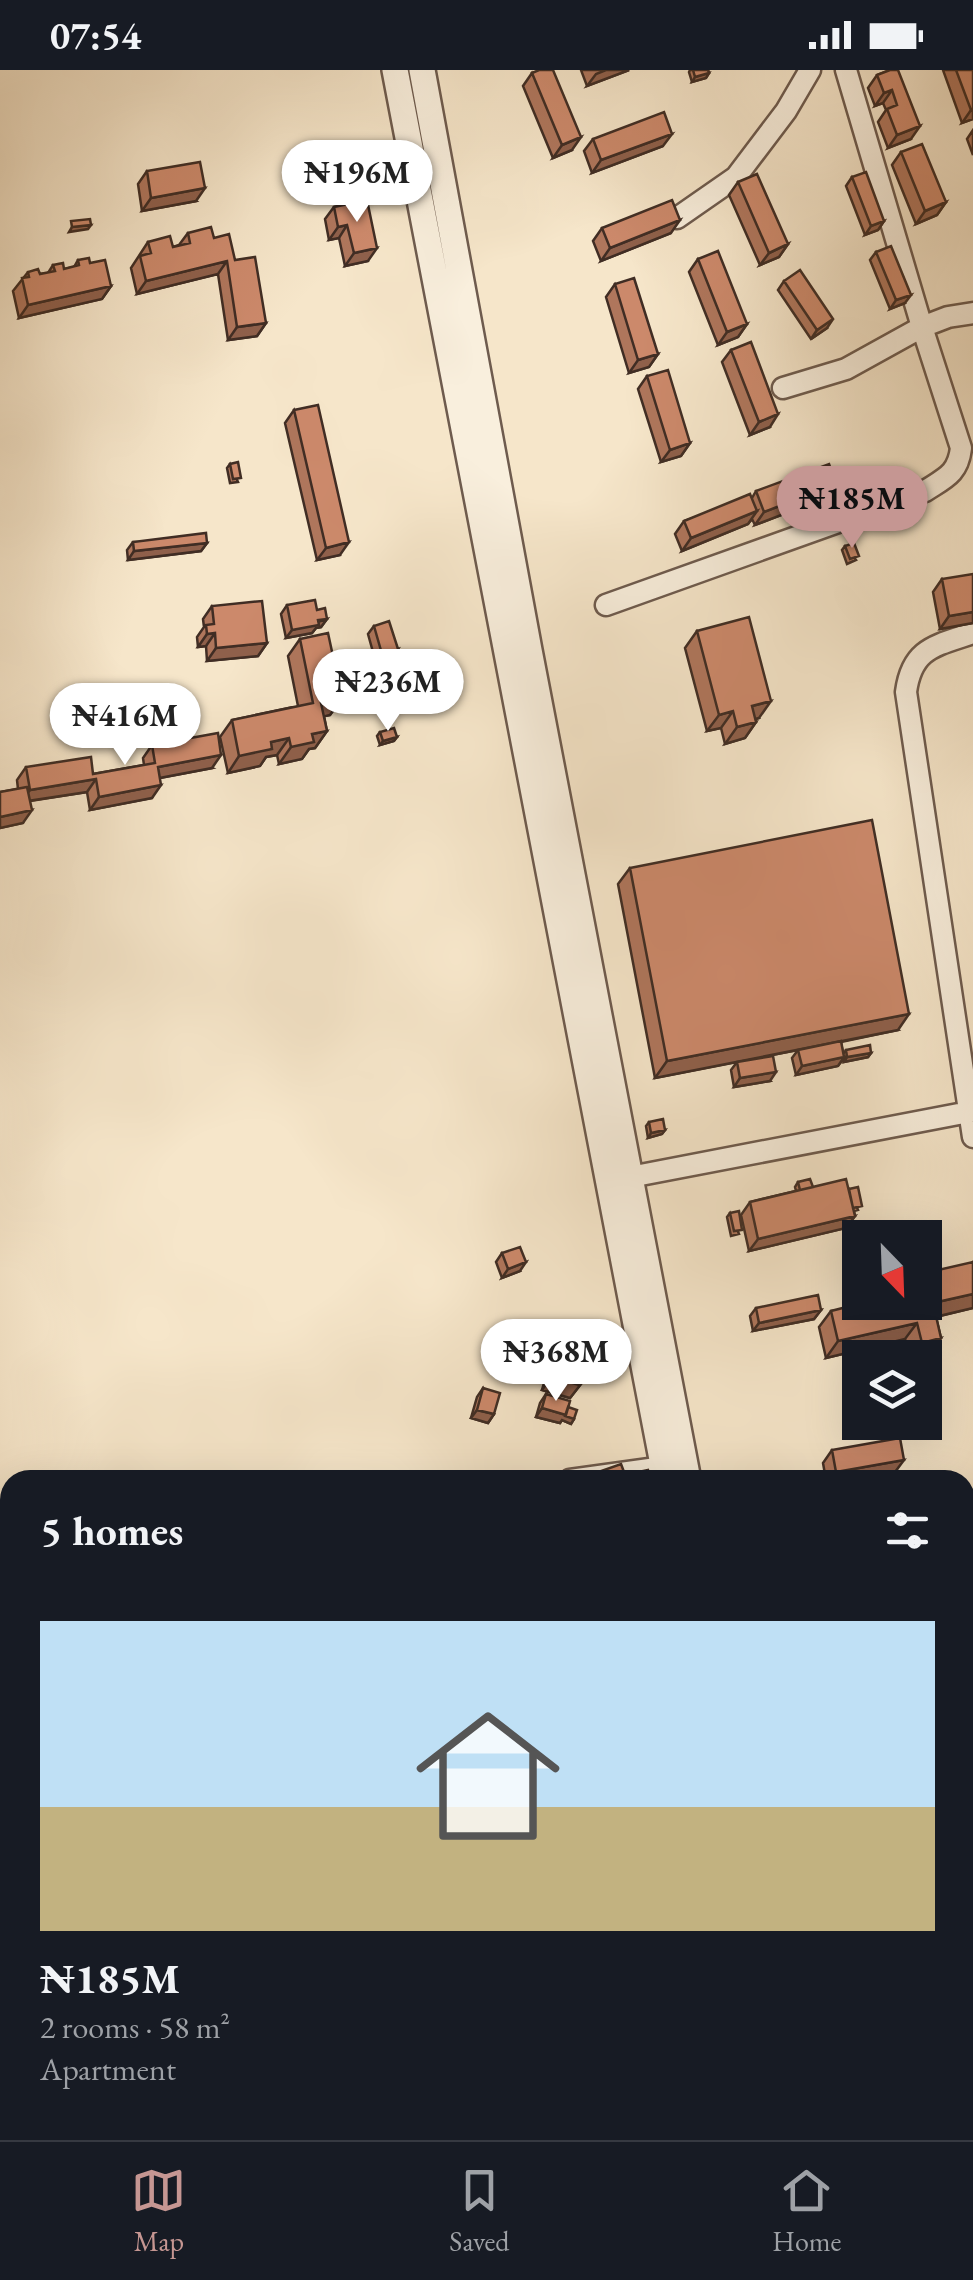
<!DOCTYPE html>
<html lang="en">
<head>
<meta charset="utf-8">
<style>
  body { margin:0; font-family:"EB Garamond",serif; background:#242831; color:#f1f3f6; height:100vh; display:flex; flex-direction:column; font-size:38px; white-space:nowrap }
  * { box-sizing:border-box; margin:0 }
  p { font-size:32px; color:#9ea1a6 }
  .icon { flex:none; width:55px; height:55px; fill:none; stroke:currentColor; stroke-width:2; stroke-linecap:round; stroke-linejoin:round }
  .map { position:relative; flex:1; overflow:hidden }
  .sheet { position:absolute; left:0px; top:1400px; width:975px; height:670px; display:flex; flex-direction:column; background:#171b24; border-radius:30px 30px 0 0; box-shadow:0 10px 40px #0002 }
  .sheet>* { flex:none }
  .needle { width:65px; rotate:157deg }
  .fabs { position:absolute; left:842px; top:1150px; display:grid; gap:20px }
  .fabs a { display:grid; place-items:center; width:100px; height:100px; border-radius:0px; background:#171b24; box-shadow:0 10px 40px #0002; font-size:50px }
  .price { position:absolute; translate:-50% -85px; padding:0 22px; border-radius:35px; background:#fff; color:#222; font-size:32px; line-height:65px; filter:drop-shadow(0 2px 5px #0008) }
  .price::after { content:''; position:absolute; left:50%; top:60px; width:30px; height:22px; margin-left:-15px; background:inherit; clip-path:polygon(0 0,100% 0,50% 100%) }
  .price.current { background:#c59692; color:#111 }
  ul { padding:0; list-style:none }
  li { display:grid; align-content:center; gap:20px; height:530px; padding:0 40px }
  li+li { border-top:2px solid #363941 }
  li span { display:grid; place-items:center; height:310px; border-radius:0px; color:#555 }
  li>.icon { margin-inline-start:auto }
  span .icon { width:180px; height:180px; fill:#fffc; stroke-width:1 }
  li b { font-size:42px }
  h2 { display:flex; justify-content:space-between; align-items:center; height:120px; padding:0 40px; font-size:42px }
  .status { display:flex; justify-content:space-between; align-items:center; height:70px; padding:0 50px; background:#171b24; direction:ltr }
  .status svg { height:28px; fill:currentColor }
  .tab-bar { display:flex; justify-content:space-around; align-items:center; height:140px; border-top:2px solid #363941; background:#171b24; font-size:28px; color:#9ea1a6 }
  .tab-bar a { display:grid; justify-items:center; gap:5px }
  .tab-bar .current { color:#c59692 }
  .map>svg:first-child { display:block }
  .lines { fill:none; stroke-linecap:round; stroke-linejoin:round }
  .minor-casing { stroke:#6e5b4e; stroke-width:25 }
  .tertiary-casing { stroke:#6e5b4e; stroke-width:30 }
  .minor { stroke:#f9efdd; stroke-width:20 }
  .tertiary { stroke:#f9efdd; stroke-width:25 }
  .wall { fill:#af765c; stroke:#402d24; stroke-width:2.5 }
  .shaded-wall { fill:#8f604b; stroke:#402d24; stroke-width:2.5 }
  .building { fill:#cc896b; stroke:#402d24; stroke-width:2.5 }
</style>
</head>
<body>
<div class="status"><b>07:54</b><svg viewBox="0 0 49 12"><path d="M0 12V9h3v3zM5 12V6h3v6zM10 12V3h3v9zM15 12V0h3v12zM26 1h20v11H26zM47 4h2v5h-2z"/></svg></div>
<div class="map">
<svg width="973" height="2070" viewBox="0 0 973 2070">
  <rect width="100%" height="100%" fill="#f6e6ca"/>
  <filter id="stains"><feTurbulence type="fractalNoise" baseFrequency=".002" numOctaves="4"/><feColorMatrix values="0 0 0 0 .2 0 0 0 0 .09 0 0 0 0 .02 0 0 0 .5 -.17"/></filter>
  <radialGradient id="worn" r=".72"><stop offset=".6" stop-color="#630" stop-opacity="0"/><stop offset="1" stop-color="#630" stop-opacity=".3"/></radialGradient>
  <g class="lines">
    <!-- minor casing -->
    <g class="minor-casing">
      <path id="minor" d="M 677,148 L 736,107 L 786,41 L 810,0
        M 783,318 L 846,299 L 922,257 L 948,247 L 973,243
        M 606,535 L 925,421 C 945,408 958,404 961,378 L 922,257 L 846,0
        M 973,563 C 935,576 912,578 906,622 L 973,1067
        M 630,1107 L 969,1042
        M 570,1410 L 664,1397
        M 0,1472 L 10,1470
        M 0,1649 L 10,1646
        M 965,1748 L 973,1746
        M 0,1811 L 10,1809
        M 0,1880 L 10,1920
        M 45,2060 L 47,2070
        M 218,2060 L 220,2070
        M 740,2070 L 781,2060"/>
    </g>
    <!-- tertiary casing -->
    <g class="tertiary-casing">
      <path id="tertiary" d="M 395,0 L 666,1410
        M 422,0 L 529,580 L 688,1410
        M 796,2060 L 798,2070
        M 820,2060 L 822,2070"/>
    </g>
    <!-- minor -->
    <use href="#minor" class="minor"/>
    <!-- tertiary -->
    <use href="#tertiary" class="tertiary"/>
  </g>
  <!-- wall -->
  <path class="wall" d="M 581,0 L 629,0 L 587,16 Z
    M 690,0 L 708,0 L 709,3 L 706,8 L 692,12 L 689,2 Z
    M 890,0 L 911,69 L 888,78 L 878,52 L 886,40 L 883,33 L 875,36 L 868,18 L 877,5 Z
    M 943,0 L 973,0 L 973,49 L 962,53 Z
    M 532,3 L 572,80 L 553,88 L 523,16 Z
    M 973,60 L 973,85 L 967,69 Z
    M 593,69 L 663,76 L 592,103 L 584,81 Z
    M 901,82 L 946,132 L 937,145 L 916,154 L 892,95 Z
    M 147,101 L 196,131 L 142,141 L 138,114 Z
    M 852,107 L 884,151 L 878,160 L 865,165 L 846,116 Z
    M 738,112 L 788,174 L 779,187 L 760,195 L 729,125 Z
    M 367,130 L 368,191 L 345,196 L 339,168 L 329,170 L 325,149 L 334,137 Z
    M 602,158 L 671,163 L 601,191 L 593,171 Z
    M 188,163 L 214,168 L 235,190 L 266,253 L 257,266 L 228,270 L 218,204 L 137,224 L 131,198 L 148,172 L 173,177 L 179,175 Z
    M 876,182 L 905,233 L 890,239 L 870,190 Z
    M 698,189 L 747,254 L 738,267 L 718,275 L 689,202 Z
    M 78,190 L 90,193 L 111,216 L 102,229 L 19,248 L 13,221 L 28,202 L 40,204 L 48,203 L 53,195 L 64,199 L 74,197 Z
    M 784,211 L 827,258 L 811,269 L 778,220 Z
    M 615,214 L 658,284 L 649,297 L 629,303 L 606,227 Z
    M 731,280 L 770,357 L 750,365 L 722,292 Z
    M 647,306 L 690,373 L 681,386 L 661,392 L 638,319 Z
    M 294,340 L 340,485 L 317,490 L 285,353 Z
    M 230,394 L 238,412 L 230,413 L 227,398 Z
    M 756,421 L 828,427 L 755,455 L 752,449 L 748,454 L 682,481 L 675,464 L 684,451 L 752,428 Z
    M 133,472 L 207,473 L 201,481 L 128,490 L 127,480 Z
    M 845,476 L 856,490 L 847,494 L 842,480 Z
    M 942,509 L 973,553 L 940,559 L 933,522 Z
    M 287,535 L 317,540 L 327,549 L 321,557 L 316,558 L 312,563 L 286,568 L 281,544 Z
    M 212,536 L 267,573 L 258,586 L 207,591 L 206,576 L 198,577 L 197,567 L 204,557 L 203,549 Z
    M 374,556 L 398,579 L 392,588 L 376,593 L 368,564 Z
    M 697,561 L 759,648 L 756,649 L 756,652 L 745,668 L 725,674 L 721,658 L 707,661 L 685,578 Z
    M 300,569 L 342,628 L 330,645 L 324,646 L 327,661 L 315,678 L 309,679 L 302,689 L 279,694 L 277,685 L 266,687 L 260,696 L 228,703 L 220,667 L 232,650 L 298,636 L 288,586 Z
    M 380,662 L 397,667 L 394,671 L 380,675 L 377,666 Z
    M 152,675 L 212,698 L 160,708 L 152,728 L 90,740 L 87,722 L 30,731 L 23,753 L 0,758 L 0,722 L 18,719 L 17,710 L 26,697 L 93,704 L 144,695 L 143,688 Z
    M 630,798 L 898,960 L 841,972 L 843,984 L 846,980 L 871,983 L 868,987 L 844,992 L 844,988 L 838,996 L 796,1005 L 792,988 L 798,980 L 741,991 L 770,1011 L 734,1017 L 731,1000 L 737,992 L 655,1008 L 618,814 Z
    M 649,1052 L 665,1060 L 662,1064 L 648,1068 L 646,1056 Z
    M 798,1112 L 813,1117 L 849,1119 L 858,1140 L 854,1141 L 855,1146 L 846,1158 L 749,1181 L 741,1145 L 750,1132 L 796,1121 L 795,1117 Z
    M 730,1143 L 739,1164 L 731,1166 L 727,1147 Z
    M 502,1183 L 520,1201 L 502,1208 L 496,1192 Z
    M 973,1192 L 973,1238 L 936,1247 L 941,1268 L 929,1285 L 910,1288 L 905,1269 L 826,1288 L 819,1257 L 831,1241 L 925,1232 Z
    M 756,1238 L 821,1240 L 814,1249 L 753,1261 L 750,1246 Z
    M 565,1259 L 586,1291 L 588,1305 L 570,1328 L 542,1320 L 556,1272 Z
    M 483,1318 L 494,1344 L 488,1353 L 471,1348 L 477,1327 Z
    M 546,1324 L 568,1337 L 574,1349 L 571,1354 L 562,1350 L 560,1353 L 536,1347 L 540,1333 Z
    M 832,1380 L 895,1402 L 854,1410 L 826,1410 L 823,1393 Z
    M 10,1516 L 10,1545 L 4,1524 Z
    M 10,1669 L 10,1710 L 0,1713 L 0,1672 Z
    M 10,1730 L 10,1793 L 8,1787 L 0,1792 L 0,1734 Z
    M 973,1988 L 973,2016 L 968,2018 L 973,2029 L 973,2063 L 968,2070 L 936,2070 L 932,2060 L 965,2060 L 968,1990 Z
    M 236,2060 L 272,2060 L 275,2070 L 232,2070 L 231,2067 Z
    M 273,2060 L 393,2060 L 388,2068 L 385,2068 L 385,2070 L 277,2070 Z
    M 408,2060 L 464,2060 L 467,2070 L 411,2070 Z
    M 471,2060 L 578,2060 L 572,2061 L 576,2070 L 488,2070 L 488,2068 L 486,2070 L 473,2070 Z
    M 591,2060 L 622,2060 L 593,2069 Z"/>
  <!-- shaded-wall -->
  <path class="shaded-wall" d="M 606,0 L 629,0 L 587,16 L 596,4 Z
    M 709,3 L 706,8 L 692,12 L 695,7 Z
    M 892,20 L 883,33 L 875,36 L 884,23 Z
    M 973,39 L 973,49 L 962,53 L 971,40 Z
    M 920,56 L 911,69 L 888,78 L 897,65 Z
    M 672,64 L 663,76 L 592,103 L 601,90 Z
    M 581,67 L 572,80 L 553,88 L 562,75 Z
    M 205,118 L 196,131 L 142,141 L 151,128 Z
    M 946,132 L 937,145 L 916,154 L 925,141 Z
    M 680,150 L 671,163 L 601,191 L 610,178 Z
    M 884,151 L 878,160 L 865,165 L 871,156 Z
    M 91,155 L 88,159 L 69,162 L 72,157 Z
    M 347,155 L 339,168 L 329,170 L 338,157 Z
    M 788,174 L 779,187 L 760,195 L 769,183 Z
    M 377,178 L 368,191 L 345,196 L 354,183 Z
    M 227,191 L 218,204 L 137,224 L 146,211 Z
    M 111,216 L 102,229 L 19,248 L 28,235 Z
    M 911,225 L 905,233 L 890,239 L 896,230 Z
    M 833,249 L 827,258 L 811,269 L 817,260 Z
    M 266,253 L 257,266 L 228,270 L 237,257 Z
    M 747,254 L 738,267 L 718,275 L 727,262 Z
    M 658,284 L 649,297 L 629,303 L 638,290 Z
    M 778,344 L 770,357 L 750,365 L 759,352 Z
    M 690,373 L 681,386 L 661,392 L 670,380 Z
    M 836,414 L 828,427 L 755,455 L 764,442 Z
    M 757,441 L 748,454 L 682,481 L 691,468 Z
    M 349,472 L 340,485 L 317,490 L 326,478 Z
    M 207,473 L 201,481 L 128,490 L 134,481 Z
    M 973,542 L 973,553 L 940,559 L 949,546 Z
    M 327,549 L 321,557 L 316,558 L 312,563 L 286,568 L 292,560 Z
    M 215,563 L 206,576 L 198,577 L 207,564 Z
    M 267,573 L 258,586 L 207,591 L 216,578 Z
    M 398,579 L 392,588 L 376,593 L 382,584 Z
    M 342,628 L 330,645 L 309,650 L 321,633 Z
    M 771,631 L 759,648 L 740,653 L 752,636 Z
    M 733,641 L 721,658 L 707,661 L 719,645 Z
    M 756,652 L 745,668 L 725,674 L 737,657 Z
    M 327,661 L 315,678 L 309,679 L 302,689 L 279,694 L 291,677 L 312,664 Z
    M 397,667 L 394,671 L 380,675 L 383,671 Z
    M 289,668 L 277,685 L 266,687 L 260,696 L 228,703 L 239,686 L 271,672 Z
    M 221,685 L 212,698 L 149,710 L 158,697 Z
    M 96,709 L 87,722 L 21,732 L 30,720 Z
    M 161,715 L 152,728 L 90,740 L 99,727 Z
    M 32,740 L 23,753 L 0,758 L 0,747 Z
    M 909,944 L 898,960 L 655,1008 L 667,991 Z
    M 871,983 L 868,987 L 844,992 L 847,987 Z
    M 844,987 L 838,996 L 796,1005 L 802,996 Z
    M 776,1002 L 770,1011 L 734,1017 L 740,1008 Z
    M 665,1060 L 662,1064 L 648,1068 L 651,1063 Z
    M 855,1146 L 846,1158 L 749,1181 L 758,1169 Z
    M 526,1192 L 520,1201 L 502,1208 L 508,1199 Z
    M 973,1224 L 973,1238 L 922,1250 L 933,1233 Z
    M 821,1240 L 814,1249 L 753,1261 L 759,1253 Z
    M 917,1253 L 905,1269 L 826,1288 L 838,1271 Z
    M 941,1268 L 929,1285 L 911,1288 L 922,1273 Z
    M 582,1303 L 588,1305 L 570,1328 L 542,1320 L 551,1307 Z
    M 542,1338 L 566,1345 L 574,1349 L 571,1354 L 562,1350 L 560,1353 L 536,1347 Z
    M 477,1340 L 494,1344 L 488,1353 L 471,1348 Z
    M 904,1390 L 895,1402 L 854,1410 L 831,1410 L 836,1402 Z
    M 973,1508 L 965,1520 L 965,1509 Z
    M 10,1609 L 10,1618 L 0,1622 L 0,1612 Z
    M 9,1700 L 10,1710 L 0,1713 Z
    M 973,1953 L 973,1966 L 965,1969 L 965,1957 Z
    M 973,2007 L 973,2016 L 965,2019 L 965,2010 Z
    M 10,2051 L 10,2060 L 12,2060 L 0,2064 L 0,2054 Z
    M 973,2059 L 973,2063 L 969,2070 L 952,2070 L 955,2067 Z
    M 393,2060 L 388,2068 L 379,2070 L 385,2061 Z
    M 434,2060 L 447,2060 L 444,2061 L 438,2069 L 420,2067 L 417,2070 L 421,2064 Z
    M 492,2062 L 486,2070 L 476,2070 L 480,2065 Z"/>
  <!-- building -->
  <path class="building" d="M 539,0 L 553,0 L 581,67 L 562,75 L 532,3 Z
    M 693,0 L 708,0 L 709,3 L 695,7 Z
    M 890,0 L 898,0 L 920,56 L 897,65 L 887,39 L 897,35 L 892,20 L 884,23 L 877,5 Z
    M 956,0 L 973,0 L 973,39 L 971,40 Z
    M 664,42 L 672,64 L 601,90 L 593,69 Z
    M 922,74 L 946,132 L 925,141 L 901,82 Z
    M 200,92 L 205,118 L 151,128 L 147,101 Z
    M 866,102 L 884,151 L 871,156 L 852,107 Z
    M 757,104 L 788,174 L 769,183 L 738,112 Z
    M 367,130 L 377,178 L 354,183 L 347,155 L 338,157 L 334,137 Z
    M 672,130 L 680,150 L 610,178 L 602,158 Z
    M 90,149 L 91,155 L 72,157 L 71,151 Z
    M 211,157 L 214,168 L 229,164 L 235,190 L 255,187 L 266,253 L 237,257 L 227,191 L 146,211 L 140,186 L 151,183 L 148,172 L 170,166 L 173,177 L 190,173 L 188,163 Z
    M 891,176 L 911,225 L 896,230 L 876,182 Z
    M 718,181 L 747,254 L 727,262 L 698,189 Z
    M 89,188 L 90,193 L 105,190 L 111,216 L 28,235 L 22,208 L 29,207 L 28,202 L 38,199 L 40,204 L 55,201 L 53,195 L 63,193 L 64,199 L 79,195 L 78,190 Z
    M 800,200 L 833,249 L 817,260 L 784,211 Z
    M 634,208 L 658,284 L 638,290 L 615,214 Z
    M 751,272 L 778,344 L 759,352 L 731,280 Z
    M 668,300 L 690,373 L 670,380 L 647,306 Z
    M 318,335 L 349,472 L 326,478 L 294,340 Z
    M 238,392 L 241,408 L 233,409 L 230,394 Z
    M 829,394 L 836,414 L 764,442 L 756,421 Z
    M 750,424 L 757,441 L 691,468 L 684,451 Z
    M 206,463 L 207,473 L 134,481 L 133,472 Z
    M 854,473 L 859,486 L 850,489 L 845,476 Z
    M 973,504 L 973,542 L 949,546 L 942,509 Z
    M 315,530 L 317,540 L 325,538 L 327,549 L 318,550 L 319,555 L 292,560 L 287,535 Z
    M 262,531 L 267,573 L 216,578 L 215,563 L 207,564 L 206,555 L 214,554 L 212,536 Z
    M 749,547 L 771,631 L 752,636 L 756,652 L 737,657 L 733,641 L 719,645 L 697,561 Z
    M 389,551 L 398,579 L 382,584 L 374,556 Z
    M 328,563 L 342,628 L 321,633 L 327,661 L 312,664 L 314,672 L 291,677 L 289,668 L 271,672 L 272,679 L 239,686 L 232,650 L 313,633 L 300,569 Z
    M 394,658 L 397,667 L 383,671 L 380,662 Z
    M 218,663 L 221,685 L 158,697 L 161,715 L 99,727 L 96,709 L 30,720 L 26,697 L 91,687 L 93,704 L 155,693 L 152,675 Z
    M 27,717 L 32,740 L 0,747 L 0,722 Z
    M 872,750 L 909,944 L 667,991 L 630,798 Z
    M 841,971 L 844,987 L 802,996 L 798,980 Z
    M 870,975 L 871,983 L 847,987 L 846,980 Z
    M 773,986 L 776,1002 L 740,1008 L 737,992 Z
    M 663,1049 L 665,1060 L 651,1063 L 649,1052 Z
    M 810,1109 L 813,1117 L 800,1120 L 798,1112 Z
    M 846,1109 L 855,1146 L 758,1169 L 750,1132 Z
    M 858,1117 L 862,1136 L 853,1138 L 849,1119 Z
    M 739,1141 L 742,1160 L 734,1161 L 730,1143 Z
    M 520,1177 L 526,1192 L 508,1199 L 502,1183 Z
    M 973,1192 L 973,1224 L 933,1233 L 941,1268 L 922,1273 L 917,1253 L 838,1271 L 831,1241 L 866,1232 L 925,1232 L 925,1203 Z
    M 818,1225 L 821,1240 L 759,1253 L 756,1238 Z
    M 565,1259 L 593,1267 L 586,1291 L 592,1292 L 588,1305 L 582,1303 L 579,1315 L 551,1307 Z
    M 483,1318 L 500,1323 L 494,1344 L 477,1340 Z
    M 546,1324 L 570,1331 L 566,1345 L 542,1338 Z
    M 568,1337 L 577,1340 L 574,1349 L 565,1346 Z
    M 900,1368 L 904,1390 L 836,1402 L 832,1380 Z
    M 621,1394 L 627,1410 L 585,1410 L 584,1407 Z
    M 648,1400 L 650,1410 L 630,1410 L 629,1404 Z
    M 965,1466 L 973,1504 L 973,1508 L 965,1509 Z
    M 10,1580 L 10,1609 L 0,1612 L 0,1584 Z
    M 10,1669 L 10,1700 L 9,1700 L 0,1672 Z
    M 10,1730 L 10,1757 L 1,1733 Z
    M 2,1766 L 10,1785 L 1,1788 L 0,1767 Z
    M 973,1876 L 973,1953 L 965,1957 L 965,1879 Z
    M 965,1983 L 968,1990 L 973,1988 L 973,2007 L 965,2010 L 973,2029 L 973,2059 L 955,2067 L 952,2060 L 965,2060 Z
    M 10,1994 L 10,2015 L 0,2018 L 0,1996 Z
    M 10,2015 L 10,2051 L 0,2054 L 0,2018 Z
    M 27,2060 L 31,2070 L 0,2070 L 0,2069 Z
    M 237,2060 L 272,2060 L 275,2070 L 240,2070 Z
    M 283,2060 L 302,2060 L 292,2064 L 298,2064 L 300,2070 L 278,2070 L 286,2067 Z
    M 304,2060 L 328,2060 L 331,2070 L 307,2070 Z
    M 332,2060 L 352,2060 L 355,2070 L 335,2070 Z
    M 361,2060 L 383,2060 L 385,2070 L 363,2070 Z
    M 464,2060 L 467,2070 L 447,2070 L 444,2061 Z
    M 479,2060 L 491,2060 L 492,2062 L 480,2065 Z
    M 494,2060 L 514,2060 L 517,2070 L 496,2070 Z
    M 520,2060 L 544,2060 L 547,2070 L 523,2070 Z
    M 551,2060 L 572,2060 L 576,2070 L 550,2070 L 547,2063 L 552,2061 Z
    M 598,2060 L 622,2060 L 624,2070 L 589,2070 L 600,2067 Z
    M 441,2061 L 443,2070 L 421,2070 L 420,2067 Z"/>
  <rect width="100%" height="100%" filter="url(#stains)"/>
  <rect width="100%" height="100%" fill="url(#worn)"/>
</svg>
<div class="fabs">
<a><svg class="needle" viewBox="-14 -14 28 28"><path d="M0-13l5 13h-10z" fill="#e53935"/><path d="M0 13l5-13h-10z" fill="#9ea1a6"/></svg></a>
<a><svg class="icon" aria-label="layers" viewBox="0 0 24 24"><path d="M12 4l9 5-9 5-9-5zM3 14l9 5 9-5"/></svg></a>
</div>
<b class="price" style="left:357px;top:155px">₦196M</b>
<b class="price current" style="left:852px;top:481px">₦185M</b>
<b class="price" style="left:388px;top:664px">₦236M</b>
<b class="price" style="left:125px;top:698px">₦416M</b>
<b class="price" style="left:556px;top:1334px">₦368M</b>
<section class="sheet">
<h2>5 homes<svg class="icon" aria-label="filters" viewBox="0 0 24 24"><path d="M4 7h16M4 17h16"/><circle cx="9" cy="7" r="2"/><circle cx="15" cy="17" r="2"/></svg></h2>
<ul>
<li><span style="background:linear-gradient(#bfe0f5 60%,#c2b280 0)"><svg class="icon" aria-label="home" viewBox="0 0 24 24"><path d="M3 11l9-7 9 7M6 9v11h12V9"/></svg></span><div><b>₦185M</b><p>2 rooms · 58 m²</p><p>Apartment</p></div></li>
</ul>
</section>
</div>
<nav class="tab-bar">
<a class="current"><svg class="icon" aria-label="map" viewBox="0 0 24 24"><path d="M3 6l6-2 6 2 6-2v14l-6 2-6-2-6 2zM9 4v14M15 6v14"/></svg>Map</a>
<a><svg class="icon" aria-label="saved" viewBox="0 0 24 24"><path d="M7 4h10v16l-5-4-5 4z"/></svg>Saved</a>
<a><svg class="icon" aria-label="home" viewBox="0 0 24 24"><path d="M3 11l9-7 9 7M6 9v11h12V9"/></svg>Home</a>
</nav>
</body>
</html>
